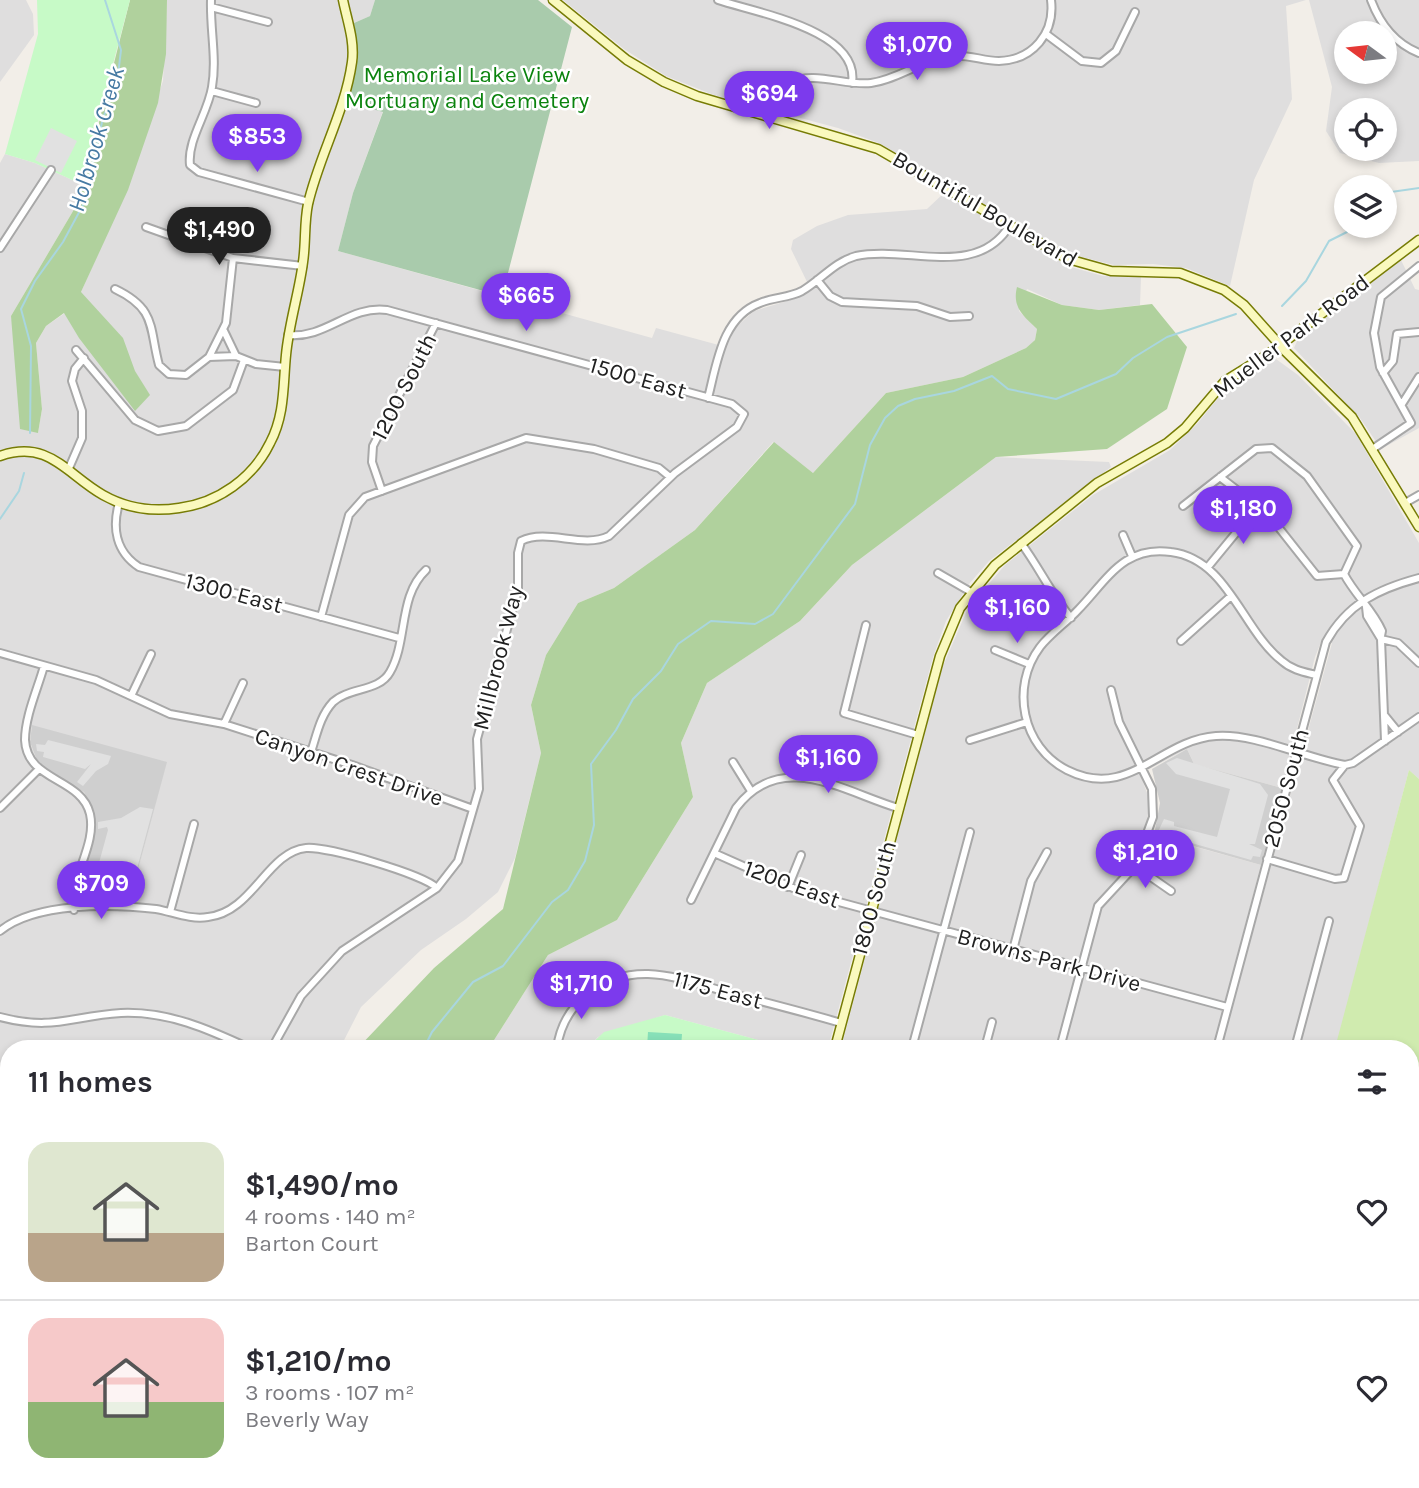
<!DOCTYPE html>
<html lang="en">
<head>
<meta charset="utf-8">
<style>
  body { margin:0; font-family:Karla,sans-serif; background:#f7f7f7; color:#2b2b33; height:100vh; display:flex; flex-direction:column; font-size:26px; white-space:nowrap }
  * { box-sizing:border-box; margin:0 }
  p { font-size:23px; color:#7c7c81 }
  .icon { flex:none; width:38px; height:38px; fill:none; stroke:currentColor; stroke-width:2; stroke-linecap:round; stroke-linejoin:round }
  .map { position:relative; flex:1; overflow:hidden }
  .details { position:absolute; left:0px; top:1040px; width:1419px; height:450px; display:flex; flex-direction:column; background:#fff; border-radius:28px 28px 0 0; box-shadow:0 4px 10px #0003 }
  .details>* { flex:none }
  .needle { width:46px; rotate:285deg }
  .fabs { position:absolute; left:1334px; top:21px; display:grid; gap:14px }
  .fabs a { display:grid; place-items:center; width:63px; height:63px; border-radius:50%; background:#fff; box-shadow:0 4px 10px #0003; font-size:35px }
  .price { position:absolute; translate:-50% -60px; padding:0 16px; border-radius:24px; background:#7c3aed; color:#fff; font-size:23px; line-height:46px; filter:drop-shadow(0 2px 4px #0008) }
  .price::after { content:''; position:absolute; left:50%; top:42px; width:21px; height:16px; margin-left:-10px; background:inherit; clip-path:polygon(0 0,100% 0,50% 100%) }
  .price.active { background:#222; color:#fff }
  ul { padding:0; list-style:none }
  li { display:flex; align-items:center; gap:21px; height:175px; padding:0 28px }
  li+li { border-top:2px solid #e1e1e2 }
  li span { display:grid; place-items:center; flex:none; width:196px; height:140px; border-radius:21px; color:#555 }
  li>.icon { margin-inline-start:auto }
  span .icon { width:84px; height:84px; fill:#fffc; stroke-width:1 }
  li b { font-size:30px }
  h2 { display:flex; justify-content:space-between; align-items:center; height:84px; padding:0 28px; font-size:30px }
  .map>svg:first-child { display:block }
  .residential { fill:#dfdede; fill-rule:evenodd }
  .religious { fill:#cfcfcf }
  .grass { fill:#d0ebaf }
  .forest { fill:#b0d19d }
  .cemetery { fill:#a9cbac }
  .park { fill:#c7fac7 }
  .pitch { fill:#87e0b8 }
  .parking { fill:#e1e1e1 }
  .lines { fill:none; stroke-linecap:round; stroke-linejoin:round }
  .stream { stroke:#a9d6df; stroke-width:2 }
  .street-casing { stroke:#a8a8a8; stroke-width:10 }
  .secondary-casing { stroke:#777c05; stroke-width:11 }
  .street { stroke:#fff; stroke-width:6 }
  .secondary { stroke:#faf9be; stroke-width:8 }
  .labels { text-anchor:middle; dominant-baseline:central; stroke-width:5; stroke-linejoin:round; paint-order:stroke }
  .park-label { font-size:23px; fill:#0b830e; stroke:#fff }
  .street-label { font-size:23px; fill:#212121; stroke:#fff }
  .water-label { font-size:24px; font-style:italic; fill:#467aa3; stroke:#fff }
</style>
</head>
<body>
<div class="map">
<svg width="1419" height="1488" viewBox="0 0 1419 1488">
  <rect width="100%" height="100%" fill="#f2eee8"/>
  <!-- residential -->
  <path class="residential" d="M 0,0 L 26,0 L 33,14 L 34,35 L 0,82 Z
    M 167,0 L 375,0 L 370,16 L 354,23 L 358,57 L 348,101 L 383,111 L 353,193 L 338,251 L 652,338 L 656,328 L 726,347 L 736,327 L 754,311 L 797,298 L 811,290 L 791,249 L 793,240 L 817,226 L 848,215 L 927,209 L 944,193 L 1071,267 L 1103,276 L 1141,277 L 1140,305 L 1099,310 L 1062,305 L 1027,289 L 1019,311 L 1037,329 L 1035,340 L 1026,348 L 963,377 L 886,393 L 813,473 L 773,442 L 695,530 L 614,588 L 578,603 L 546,655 L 531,705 L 541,753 L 515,858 L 498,892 L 466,919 L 421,950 L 361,1007 L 340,1048 L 9,1048 L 9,1276 L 0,1265 L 0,163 L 5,154 L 35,163 L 81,184 L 79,201 L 11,316 L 38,433 L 42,409 L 36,343 L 46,326 L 65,313 L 81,292 L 117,211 L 163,81 ZM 32,726 L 166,763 L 129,903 L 87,904 L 78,896 L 95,831 L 95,813 L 84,792 L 51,773 L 36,758 L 30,742 Z
    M 563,0 L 1306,0 L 1286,6 L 1292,99 L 1254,180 L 1230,286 L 1186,268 L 1153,264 L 1114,265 L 1070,254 L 879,143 L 838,128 L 714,95 L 666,76 L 624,49 Z
    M 1309,0 L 1419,0 L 1419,161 L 1379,163 L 1340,153 L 1326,131 L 1332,87 ZM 1346,33 L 1384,33 L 1384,72 L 1346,72 ZM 1346,110 L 1384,110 L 1384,149 L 1346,149 Z
    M 1401,260 L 1415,289 L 1419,290 L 1419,428 L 1381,449 L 1360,418 L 1294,348 L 1298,339 Z
    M 1276,359 L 1298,375 L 1356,434 L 1419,543 L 1419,779 L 1409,770 L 1336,1048 L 1221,1048 L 1332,643 L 1323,637 L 1315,657 L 1282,788 L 1194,764 L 1187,749 L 1140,774 L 1150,801 L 1145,833 L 1261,865 L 1213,1047 L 1215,1048 L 841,1048 L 943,666 L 968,608 L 1005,565 L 1093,495 L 1170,450 L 1197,424 L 1224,391 Z
    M 996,457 L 1109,462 L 1111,467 L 989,561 L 969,584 L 946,621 L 933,657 L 828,1048 L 788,1048 L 665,1015 L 598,1037 L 587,1048 L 489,1048 L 548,955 L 617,920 L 693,797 L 681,743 L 707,683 L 800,621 L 852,565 Z
    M 1411,1154 L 1419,1157 L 1419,1488 L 758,1488 L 729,1481 L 1410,1480 Z
    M 0,1288 L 9,1293 L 9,1415 L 0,1413 Z
    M 0,1422 L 9,1425 L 9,1480 L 97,1481 L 96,1488 L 0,1488 Z
    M 535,1480 L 544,1488 L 258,1488 L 249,1481 Z"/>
  <!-- religious -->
  <path class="religious" d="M 32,725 L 167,762 L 129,903 L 84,904 L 78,899 L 95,831 L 95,813 L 84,792 L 46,770 L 36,758 L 30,742 Z
    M 1187,749 L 1194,764 L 1282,788 L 1261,865 L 1154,835 L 1160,803 L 1152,769 Z"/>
  <!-- grass -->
  <path class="grass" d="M 1409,770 L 1419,779 L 1419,1150 L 1411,1149 L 1410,1048 L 1335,1048 Z"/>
  <!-- forest -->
  <path class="forest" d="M 130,0 L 167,0 L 166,54 L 158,103 L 128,190 L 81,292 L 123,338 L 135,371 L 150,395 L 135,411 L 79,338 L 64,313 L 46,326 L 36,343 L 42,409 L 38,433 L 20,429 L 11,316 L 79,201 Z
    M 1017,287 L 1062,305 L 1099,310 L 1152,304 L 1187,347 L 1167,409 L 1107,449 L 996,457 L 852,565 L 800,621 L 707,683 L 681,743 L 693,797 L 617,920 L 548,955 L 489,1048 L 358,1048 L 434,968 L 503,909 L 541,753 L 531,705 L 546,655 L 578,603 L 614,588 L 695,530 L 774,442 L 813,473 L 886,393 L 963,377 L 1026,348 L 1035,340 L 1037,329 C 1023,316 1012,307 1017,287 Z"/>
  <!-- cemetery -->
  <path class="cemetery" d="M 375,0 L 538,0 L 572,27 L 502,296 L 338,251 L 353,193 L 383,112 L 348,102 L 358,57 L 354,23 L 370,16 Z"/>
  <!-- park -->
  <path class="park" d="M 37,0 L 130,0 L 81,184 L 35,163 L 5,154 L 38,34 Z
    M 665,1015 L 788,1048 L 587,1048 L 604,1032 Z
    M 554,1481 L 713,1481 L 711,1488 L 555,1488 Z"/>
  <!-- pitch -->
  <path class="pitch" d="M 648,1032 L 682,1034 L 681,1048 L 647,1048 Z"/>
  <!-- parking -->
  <path class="parking" d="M 51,128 L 77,141 L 61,173 L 35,160 Z
    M 48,740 L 111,756 L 108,764 L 96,771 L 83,786 L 77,782 L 91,764 L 85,769 L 43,757 L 44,752 L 37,751 L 36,744 L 45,745 Z
    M 1177,758 L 1260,784 L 1268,795 L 1255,844 L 1249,844 L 1262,850 L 1260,857 L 1253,856 L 1251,860 L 1174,838 L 1174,833 L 1158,832 L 1164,819 L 1174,822 L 1174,826 L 1217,837 L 1230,789 L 1176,774 L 1166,763 Z
    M 140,807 L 153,809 L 131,891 L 87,880 L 88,873 L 96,874 L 108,830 L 107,827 L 98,829 L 98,822 L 121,818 Z"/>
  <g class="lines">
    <!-- stream -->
    <path class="stream" d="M 1384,193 L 1419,188
      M 1282,306 L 1306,281 L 1329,241 L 1359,226
      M 30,433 L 31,346 L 21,309 L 35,281 L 63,242 L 83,205 L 103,118 L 117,83 L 121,50 L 105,0
      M 0,519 L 19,491 L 24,473
      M 424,1048 L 432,1032 L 473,982 L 503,966 L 552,902 L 568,890 L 585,861 L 594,825 L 591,764 L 616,730 L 633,699 L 661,671 L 678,644 L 711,621 L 755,624 L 773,614 L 855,504 L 870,445 L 885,418 L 898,406 L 915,399 L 954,391 L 992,376 L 1008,389 L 1056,399 L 1116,374 L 1133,358 L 1167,337 L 1236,314
      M 173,1488 L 183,1480"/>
    <!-- street casing -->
    <g class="street-casing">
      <path id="street" d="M 211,0 C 210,30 217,58 212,87 C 208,113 187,140 190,165 L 199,172 L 309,202
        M 718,0 C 757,13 860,30 852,83
        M 1371,0 C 1380,24 1394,43 1419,53
        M 211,7 L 268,22
        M 1046,34 L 1082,61 L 1101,63 L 1116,51 L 1135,12
        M 212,91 L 256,103
        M 769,116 C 772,100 776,89 791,82 C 814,71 846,86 871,83 C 900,79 922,59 952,56 C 968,54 983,61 999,61 C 1033,60 1055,33 1051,0
        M 146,227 L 233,258 L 303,266
        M 0,248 L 51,170
        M 817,280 L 830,296 L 842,302 L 917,306 L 950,317 L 969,316
        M 115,289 C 157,309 149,328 159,365 L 169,374 L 186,375 L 209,357 L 236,356
        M 224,331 L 236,356 L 256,364 L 285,367
        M 76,350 L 135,420 L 158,431 L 186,426 L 233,390 L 244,360
        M 209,357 L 226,323 L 233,258
        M 1383,373 L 1393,361 L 1397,334 L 1419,332
        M 708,398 C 717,363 722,317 760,303 C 774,297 789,298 802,291 C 821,280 834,262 856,256 C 907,245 977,280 1010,225
        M 1402,404 L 1419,377
        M 1374,448 L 1411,423 L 1380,367 L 1374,333 L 1381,297 L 1419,266
        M 69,468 L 82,438 L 82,411 L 72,381 L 75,369 L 84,358
        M 1220,477 L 1268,514 L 1317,576 L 1344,574
        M 382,491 L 372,462 L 373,446 L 436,323
        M 119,503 C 112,528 116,552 139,567 L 399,638
        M 1405,503 L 1419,495
        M 1183,506 L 1256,449 L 1272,448 L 1307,476 L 1357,546 L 1344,574
        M 1123,535 L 1132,556
        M 1021,543 C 1039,567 1051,594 1071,618
        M 1207,568 L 1258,506
        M 938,573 L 971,592
        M 1344,574 C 1355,595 1373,610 1382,631 L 1381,636
        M 1366,607 L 1367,616 L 1381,639 L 1398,643 L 1419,663
        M 321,617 L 349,515 L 365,497 L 526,438 L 594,449 L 659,468 L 670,477
        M 866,625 L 844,713 L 918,735
        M 1381,639 L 1385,741
        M 1181,641 L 1231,596
        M 995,650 L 1029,664
        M 0,653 L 96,680 L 170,714 L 224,724 L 352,765 L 473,809
        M 44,666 C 38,688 25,716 25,740 C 27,782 81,777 90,814 C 97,846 69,877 74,910
        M 1316,675 C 1304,672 1292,670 1282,661 C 1242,630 1228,559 1171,552 C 1124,545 1107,580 1078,610 C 1066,623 1051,633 1040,647 C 1010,687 1022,747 1067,770 C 1129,801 1159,740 1216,736 C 1255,733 1305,758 1345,765
        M 131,696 L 151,654
        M 1385,716 L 1398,732
        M 224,724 L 243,683
        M 970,740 L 1027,722
        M 311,752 C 317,734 320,716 333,702 C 349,687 379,692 390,672 C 408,641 398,596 426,570
        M 733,762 L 751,791
        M 0,808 L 39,769
        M 714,853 L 802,892 L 1227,1007
        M 1267,859 L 1335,879 L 1344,878 L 1360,826 L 1333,780 L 1345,765 L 1353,763 L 1419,717
        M 1135,866 L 1171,891
        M 788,887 L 801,855
        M 691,900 L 736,808 C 781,748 844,792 898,808
        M 170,912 L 194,824
        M 0,931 C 35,902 112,904 156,909 C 173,912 190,920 208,917 C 253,912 267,852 306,848 C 326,846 423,874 437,888
        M 1013,950 L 1031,881 L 1047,852
        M 0,1017 C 54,1031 71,1016 121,1013 C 168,1011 208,1029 249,1048
        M 1218,1044 L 1234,1048
        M 272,1048 L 301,996 L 342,951 L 437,888 L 458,861 L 479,789 L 477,739 L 518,589 L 518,553 L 521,541 C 548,528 582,549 609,536 L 675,473 L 737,427 L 744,414 L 732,404 L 387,310 C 349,305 326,339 288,335
        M 557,1048 C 563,1003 603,973 648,974 C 678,975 709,988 737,995 C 772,1004 807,1013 841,1023
        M 912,1048 L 970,832
        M 985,1048 L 992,1022
        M 1060,1048 L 1098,906 L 1135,866 L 1153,817 L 1152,789 L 1119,722 L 1111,690
        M 1217,1048 L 1326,642 C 1347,604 1378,589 1419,578
        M 1295,1048 L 1329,921
        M 1410,1192 L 1419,1197
        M 0,1269 L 9,1242
        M 1410,1287 L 1419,1285
        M 1410,1331 L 1419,1333
        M 1410,1403 L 1419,1405
        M 0,1417 L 9,1419
        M 475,1480 L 485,1488
        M 875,1480 L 904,1488
        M 1198,1480 L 1208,1488
        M 1386,1480 L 1388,1488
        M 352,1488 L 354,1480
        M 917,1488 L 919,1480
        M 1035,1488 L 1038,1480
        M 1127,1488 L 1133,1480"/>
    </g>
    <!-- secondary casing -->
    <g class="secondary-casing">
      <path id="secondary" d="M 553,0 L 627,60 L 664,82 L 697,96 L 878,149 L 1068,259 L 1111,271 L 1180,273 L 1224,290 L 1244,305 L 1286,352 L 1352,417 L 1419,527
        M 0,456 C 49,439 66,474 103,495 C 126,508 153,512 179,508 C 218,503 253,478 270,443 C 285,415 283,385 286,355 C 289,323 299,293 303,262 C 306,242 304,223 308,204 C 319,156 345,112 352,62 C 355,41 347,20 343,0
        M 835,1048 L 940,656 L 960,608 L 995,565 L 1097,483 L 1167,443 L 1185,428 L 1225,381 L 1267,355 L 1419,240
        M 0,1275 L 9,1284
        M 238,1480 L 247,1488
        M 717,1488 L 719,1480"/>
    </g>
    <!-- street -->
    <use href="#street" class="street"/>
    <!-- secondary -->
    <use href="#secondary" class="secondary"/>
  </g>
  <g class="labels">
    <!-- park labels -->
    <g class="park-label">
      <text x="467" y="74">Memorial Lake View<tspan x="467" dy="26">Mortuary and Cemetery</tspan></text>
    </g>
    <!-- street labels -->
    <g class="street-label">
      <text transform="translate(985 209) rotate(30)">Bountiful Boulevard</text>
      <text transform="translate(1291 336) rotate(-37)">Mueller Park Road</text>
      <text transform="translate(638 378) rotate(16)">1500 East</text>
      <text transform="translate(404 387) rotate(-63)">1200 South</text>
      <text transform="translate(234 593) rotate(15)">1300 East</text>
      <text transform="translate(498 658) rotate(-76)">Millbrook Way</text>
      <text transform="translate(349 767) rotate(19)">Canyon Crest Drive</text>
      <text transform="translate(1286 788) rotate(-75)">2050 South</text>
      <text transform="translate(792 884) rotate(20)">1200 East</text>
      <text transform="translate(874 898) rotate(-75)">1800 South</text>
      <text transform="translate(1049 960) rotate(15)">Browns Park Drive</text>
      <text transform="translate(718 990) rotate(15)">1175 East</text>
    </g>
    <!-- water labels -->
    <g class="water-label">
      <text transform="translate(96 139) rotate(-74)">Holbrook Creek</text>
    </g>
  </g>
</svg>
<div class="fabs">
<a><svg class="needle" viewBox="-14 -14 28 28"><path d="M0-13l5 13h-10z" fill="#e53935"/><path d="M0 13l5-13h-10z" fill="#7c7c81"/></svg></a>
<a><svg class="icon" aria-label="locate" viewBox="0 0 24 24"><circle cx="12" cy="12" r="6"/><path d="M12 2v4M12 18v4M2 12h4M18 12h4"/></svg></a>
<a><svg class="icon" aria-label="layers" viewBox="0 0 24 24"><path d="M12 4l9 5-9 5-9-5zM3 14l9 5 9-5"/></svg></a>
</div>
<b class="price" style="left:917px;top:82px">$1,070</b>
<b class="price" style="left:769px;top:131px">$694</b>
<b class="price" style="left:257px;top:174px">$853</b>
<b class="price active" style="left:219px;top:267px">$1,490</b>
<b class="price" style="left:526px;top:333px">$665</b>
<b class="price" style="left:1243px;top:546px">$1,180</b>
<b class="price" style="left:1017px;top:645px">$1,160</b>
<b class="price" style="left:828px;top:795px">$1,160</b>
<b class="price" style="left:1145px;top:890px">$1,210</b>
<b class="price" style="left:101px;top:921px">$709</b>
<b class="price" style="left:581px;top:1021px">$1,710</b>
<section class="details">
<h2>11 homes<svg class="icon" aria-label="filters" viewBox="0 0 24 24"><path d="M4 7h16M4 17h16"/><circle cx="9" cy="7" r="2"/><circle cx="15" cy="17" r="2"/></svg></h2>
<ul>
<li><span style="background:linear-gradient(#dfe7d0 65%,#b9a48a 0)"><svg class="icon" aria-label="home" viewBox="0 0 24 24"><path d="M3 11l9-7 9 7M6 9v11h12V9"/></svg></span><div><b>$1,490/mo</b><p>4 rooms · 140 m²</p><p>Barton Court</p></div><svg class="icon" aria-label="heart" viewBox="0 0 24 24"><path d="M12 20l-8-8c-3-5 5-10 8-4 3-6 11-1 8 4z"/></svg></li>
<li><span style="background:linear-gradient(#f6c9c9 60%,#8fb573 0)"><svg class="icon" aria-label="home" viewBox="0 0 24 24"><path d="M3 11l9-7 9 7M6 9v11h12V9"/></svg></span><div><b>$1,210/mo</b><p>3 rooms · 107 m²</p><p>Beverly Way</p></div><svg class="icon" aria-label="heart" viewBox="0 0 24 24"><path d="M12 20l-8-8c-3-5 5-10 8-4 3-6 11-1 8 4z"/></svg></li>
</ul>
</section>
</div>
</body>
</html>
